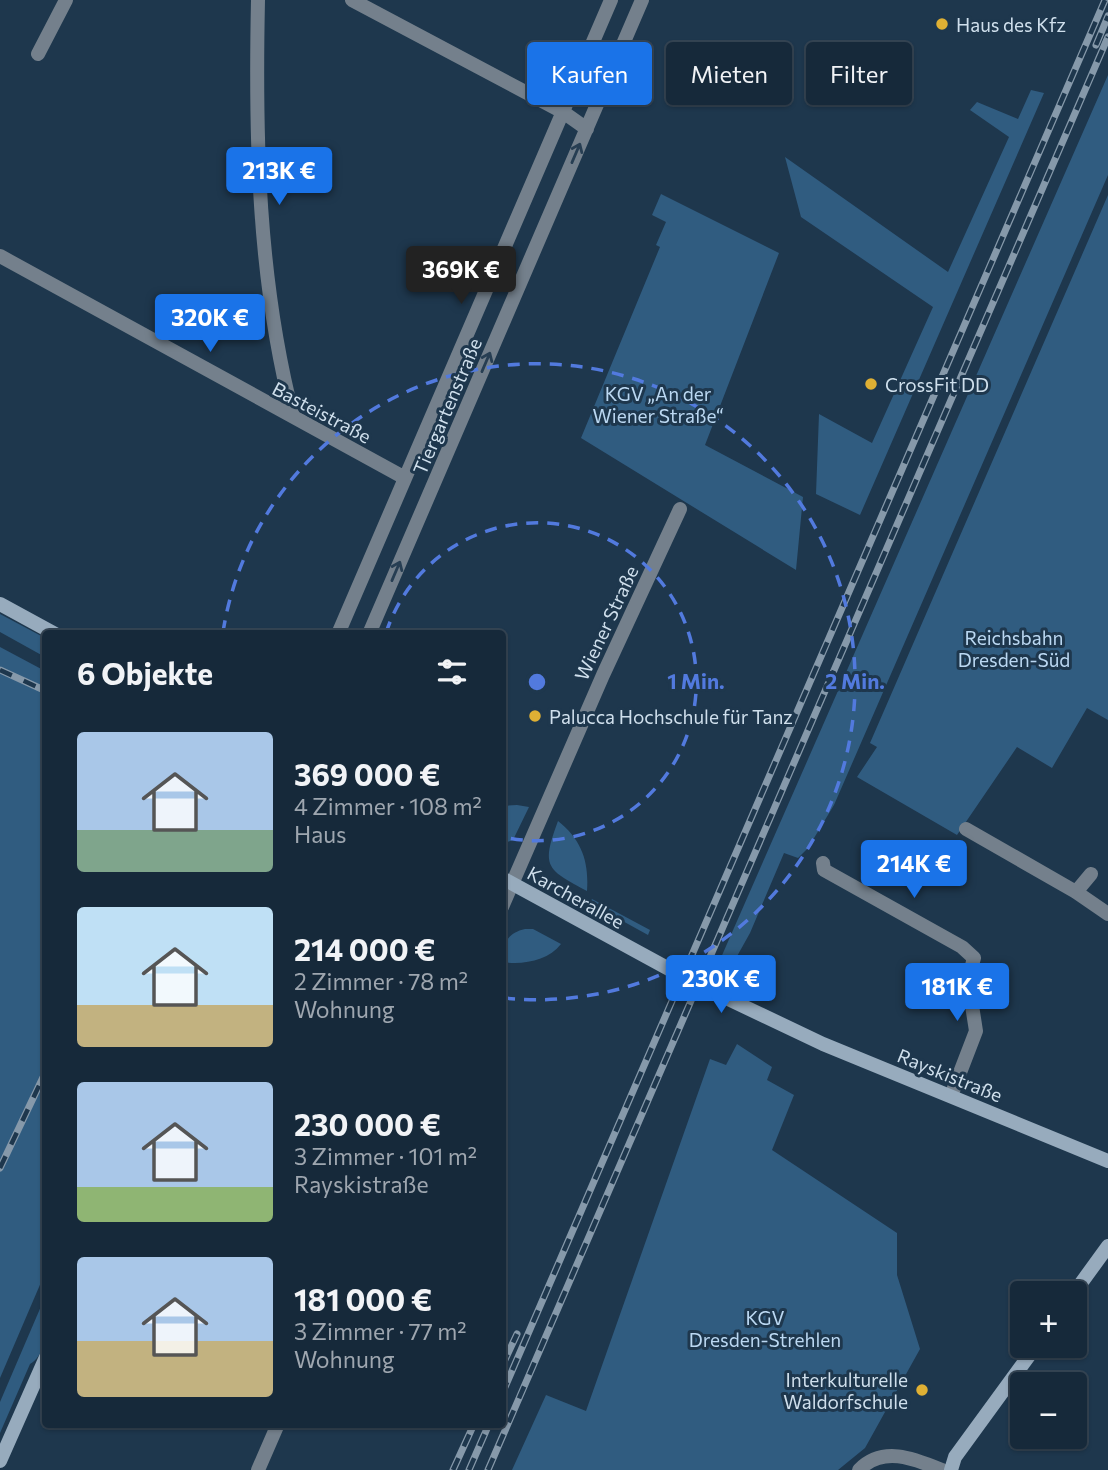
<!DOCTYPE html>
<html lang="de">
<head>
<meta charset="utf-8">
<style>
  body { margin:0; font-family:Commissioner,sans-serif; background:#1f3142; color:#f1f3f6; height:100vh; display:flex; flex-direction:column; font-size:26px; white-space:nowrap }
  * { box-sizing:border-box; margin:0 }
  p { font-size:23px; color:#9ea6af }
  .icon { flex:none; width:38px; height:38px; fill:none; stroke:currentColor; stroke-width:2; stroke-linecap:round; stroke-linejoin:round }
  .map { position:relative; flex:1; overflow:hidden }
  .details { position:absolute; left:42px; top:630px; width:464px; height:798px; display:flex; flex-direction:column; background:#16293a; border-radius:7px; box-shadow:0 2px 5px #0004,0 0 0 2px #354554 }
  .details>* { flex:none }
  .top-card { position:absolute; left:527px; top:42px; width:476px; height:63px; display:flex; gap:14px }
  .buttons { position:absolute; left:1010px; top:1281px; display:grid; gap:14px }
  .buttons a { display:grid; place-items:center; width:77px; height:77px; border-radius:7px; background:#16293a; box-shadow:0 2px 5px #0004,0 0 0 2px #354554; font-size:35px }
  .price { position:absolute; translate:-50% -60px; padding:0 16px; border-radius:7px; background:#1a73e8; color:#fff; font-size:23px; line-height:46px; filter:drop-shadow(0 2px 4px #0008) }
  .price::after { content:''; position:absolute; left:50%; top:42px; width:21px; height:16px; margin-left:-10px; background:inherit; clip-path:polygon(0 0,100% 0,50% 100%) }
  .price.current { background:#222; color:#fff }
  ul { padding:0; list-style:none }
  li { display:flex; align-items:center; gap:21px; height:175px; padding:0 35px }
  li span { display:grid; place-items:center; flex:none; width:196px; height:140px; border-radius:7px; color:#555 }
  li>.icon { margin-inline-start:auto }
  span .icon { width:84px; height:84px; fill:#fffc; stroke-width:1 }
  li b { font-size:30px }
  h2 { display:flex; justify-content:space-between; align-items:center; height:84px; padding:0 35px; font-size:30px }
  .tag { padding:0 24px; border-radius:7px; background:#16293a; box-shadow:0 2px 5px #0004,0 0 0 2px #354554; font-size:24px; line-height:63px }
  .tag.current { background:#1a73e8; color:#fff }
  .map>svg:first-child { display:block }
  .green { fill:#305c80 }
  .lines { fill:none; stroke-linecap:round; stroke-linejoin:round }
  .secondary-tunnel { stroke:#395065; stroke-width:14; stroke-dasharray:14 7; stroke-linecap:butt }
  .street { stroke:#74808c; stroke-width:14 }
  .secondary { stroke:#97abbd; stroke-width:14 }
  .rail-casing { stroke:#8699aa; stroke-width:7 }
  .rail { stroke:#1e374d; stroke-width:4.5; stroke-dasharray:13; stroke-linecap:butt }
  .oneway { stroke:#273e53 }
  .ring { fill:none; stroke:#527ade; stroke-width:3.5; stroke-dasharray:12 9 }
  .poi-dot { fill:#dfb034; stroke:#1e374d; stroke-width:2.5 }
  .labels { text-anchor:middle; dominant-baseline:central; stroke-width:6; stroke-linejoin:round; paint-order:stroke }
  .poi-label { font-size:19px; fill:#cfdfec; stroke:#1e374d; text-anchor:start }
  .park-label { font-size:19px; fill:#bbd8f2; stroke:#1e374d }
  .street-label { font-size:19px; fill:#cfdfec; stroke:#1e374d }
  .centre { fill:#527ade; stroke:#1e374d; stroke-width:3.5 }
  .ring-label { font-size:21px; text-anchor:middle; font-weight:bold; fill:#527ade; stroke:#1e374d; stroke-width:6; stroke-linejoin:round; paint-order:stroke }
</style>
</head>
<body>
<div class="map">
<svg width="1108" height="1470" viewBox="0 0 1108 1470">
  <rect width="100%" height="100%" fill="#1e374d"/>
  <!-- green -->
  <path class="green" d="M 1108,75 L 1108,175 L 834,805 L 808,848 L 798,858 L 784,853 L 750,933 L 731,967 L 716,969 Z
    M 1031,90 L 1044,93 L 860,515 L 816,494 L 819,414 L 872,443 L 933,307 L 801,217 L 785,157 L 948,272 L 1009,137 L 970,110 L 977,102 L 1018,119 Z
    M 661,194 L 779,253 L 705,445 L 803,497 L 796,570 L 581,438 L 660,247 L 656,245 L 666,222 L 652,215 Z
    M 1108,195 L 1108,720 L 1087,708 L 1052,768 L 1017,747 L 957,835 L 857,777 L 877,747 L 870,743 Z
    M 0,614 L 45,638 L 45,657 L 0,632 Z
    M 0,647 L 45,671 L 45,1273 L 0,1378 Z
    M 517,805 L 529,807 L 513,840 L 502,844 L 502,806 Z
    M 558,821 C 582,840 589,862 587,891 C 546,869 541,867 558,821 Z
    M 592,899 L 650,930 L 648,935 L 590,903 Z
    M 525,929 L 533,929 L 561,944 C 548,961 523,965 502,962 C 502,945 507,933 525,929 Z
    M 737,1044 L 772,1067 L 767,1080 L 794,1095 L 772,1150 L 897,1233 L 897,1275 L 920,1349 L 865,1448 L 838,1470 L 512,1470 L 546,1395 L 586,1411 L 710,1059 L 726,1065 Z
    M 45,1297 C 46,1317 50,1353 30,1364 L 0,1433 L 0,1402 Z"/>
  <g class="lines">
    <!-- secondary-tunnel -->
    <path class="secondary-tunnel" d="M 669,969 L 703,987"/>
    <!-- street -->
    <path class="street" d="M 258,0 C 255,139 258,280 293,416
      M 352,0 L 563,112 L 587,129
      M 38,54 L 66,0
      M 0,256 L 405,478
      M 338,634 L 611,0
      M 369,634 L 642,0
      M 966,829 L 1076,892 L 1108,914
      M 823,863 L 824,870 L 962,947 L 974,958 L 968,980 L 976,1031 L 951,1096
      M 1076,892 L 1091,874
      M 502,907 L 603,675 L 680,509
      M 258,1470 L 278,1424
      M 859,1470 C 883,1445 915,1459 942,1470"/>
    <!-- secondary -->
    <path class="secondary" d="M 0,604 L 55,634
      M 502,878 L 669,969
      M 703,987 L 823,1044 L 1108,1161
      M 1074,1293 L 1108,1246
      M 0,1461 L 46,1357
      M 951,1470 L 955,1457 L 1036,1346"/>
    <!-- rail casing -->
    <g class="rail-casing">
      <path id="rail" d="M 1096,45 L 1108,16
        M 0,670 L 46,691
        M 0,1168 L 46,1071
        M 502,1366 L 517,1334
        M 502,1394 L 1105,0
        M 453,1470 L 474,1424
        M 469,1470 L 489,1424
        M 488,1470 L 1108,37"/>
    </g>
    <!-- rail -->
    <use href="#rail" class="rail"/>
  </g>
  <!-- one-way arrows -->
  <defs><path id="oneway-shaft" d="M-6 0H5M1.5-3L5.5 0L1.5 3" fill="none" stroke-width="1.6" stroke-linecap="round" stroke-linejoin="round" transform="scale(1.75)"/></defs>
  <g class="oneway">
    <use href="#oneway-shaft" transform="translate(576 153) rotate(-67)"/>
    <use href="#oneway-shaft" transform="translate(486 362) rotate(-67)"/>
    <use href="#oneway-shaft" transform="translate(396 571) rotate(-67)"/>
  </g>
  <!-- distance rings -->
  <g class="ring">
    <path d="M386 633A159 159 0 1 1 503 837"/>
    <path d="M223 632A318 318 0 1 1 504 998"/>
  </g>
  <!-- markers -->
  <g class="poi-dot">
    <circle cx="942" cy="24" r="7"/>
    <circle cx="871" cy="384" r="7"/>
    <circle cx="535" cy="716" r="7"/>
    <circle cx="922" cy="1390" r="7"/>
  </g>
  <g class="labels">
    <!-- poi labels -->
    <g class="poi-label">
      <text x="956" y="24">Haus des Kfz</text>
      <text x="885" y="384">CrossFit DD</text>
      <text x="549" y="716">Palucca Hochschule für Tanz</text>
      <text x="908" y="1379" text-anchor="end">Interkulturelle<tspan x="908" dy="22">Waldorfschule</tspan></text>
    </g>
    <!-- park labels -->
    <g class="park-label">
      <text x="658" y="393">KGV „An der<tspan x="658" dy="22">Wiener Straße“</tspan></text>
      <text x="1014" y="637">Reichsbahn<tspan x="1014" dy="22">Dresden-Süd</tspan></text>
      <text x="765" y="1317">KGV<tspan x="765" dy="22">Dresden-Strehlen</tspan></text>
    </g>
    <!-- street labels -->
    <g class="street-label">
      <text transform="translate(447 406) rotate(-67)">Tiergartenstraße</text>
      <text transform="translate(322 412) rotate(28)">Basteistraße</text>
      <text transform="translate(606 623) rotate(-65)">Wiener Straße</text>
      <text transform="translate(576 897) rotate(29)">Karcherallee</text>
      <text transform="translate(950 1075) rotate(22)">Rayskistraße</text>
    </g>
  </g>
  <circle cx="537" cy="682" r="10" class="centre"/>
  <g class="ring-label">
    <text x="696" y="689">1 Min.</text>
    <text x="855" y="689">2 Min.</text>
  </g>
</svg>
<div class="buttons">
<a>+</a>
<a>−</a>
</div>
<b class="price" style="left:279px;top:207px">213K €</b>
<b class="price current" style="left:461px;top:306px">369K €</b>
<b class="price" style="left:210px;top:354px">320K €</b>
<b class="price" style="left:914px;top:900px">214K €</b>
<b class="price" style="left:721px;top:1015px">230K €</b>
<b class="price" style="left:957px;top:1023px">181K €</b>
<div class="top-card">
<a class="tag current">Kaufen</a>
<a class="tag">Mieten</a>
<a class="tag">Filter</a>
</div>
<section class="details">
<h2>6 Objekte<svg class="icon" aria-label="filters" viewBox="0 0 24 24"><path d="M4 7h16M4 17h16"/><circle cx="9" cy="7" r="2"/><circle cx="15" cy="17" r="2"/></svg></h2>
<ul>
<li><span style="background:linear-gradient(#a9c7e8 70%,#7fa58c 0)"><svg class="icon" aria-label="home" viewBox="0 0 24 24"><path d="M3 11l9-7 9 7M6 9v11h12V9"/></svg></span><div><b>369 000 €</b><p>4 Zimmer · 108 m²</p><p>Haus</p></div></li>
<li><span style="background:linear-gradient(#bfe0f5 70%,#c2b280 0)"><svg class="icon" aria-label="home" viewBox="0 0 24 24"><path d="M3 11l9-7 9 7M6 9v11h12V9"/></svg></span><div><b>214 000 €</b><p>2 Zimmer · 78 m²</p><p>Wohnung</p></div></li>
<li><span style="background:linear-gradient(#a9c7e8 75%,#8fb573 0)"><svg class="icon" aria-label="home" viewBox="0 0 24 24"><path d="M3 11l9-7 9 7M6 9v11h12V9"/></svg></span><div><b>230 000 €</b><p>3 Zimmer · 101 m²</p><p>Rayskistraße</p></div></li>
<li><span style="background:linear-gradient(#a9c7e8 60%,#c2b280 0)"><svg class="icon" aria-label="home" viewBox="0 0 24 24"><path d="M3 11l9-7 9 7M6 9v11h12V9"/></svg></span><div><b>181 000 €</b><p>3 Zimmer · 77 m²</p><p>Wohnung</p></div></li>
</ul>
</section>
</div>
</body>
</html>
